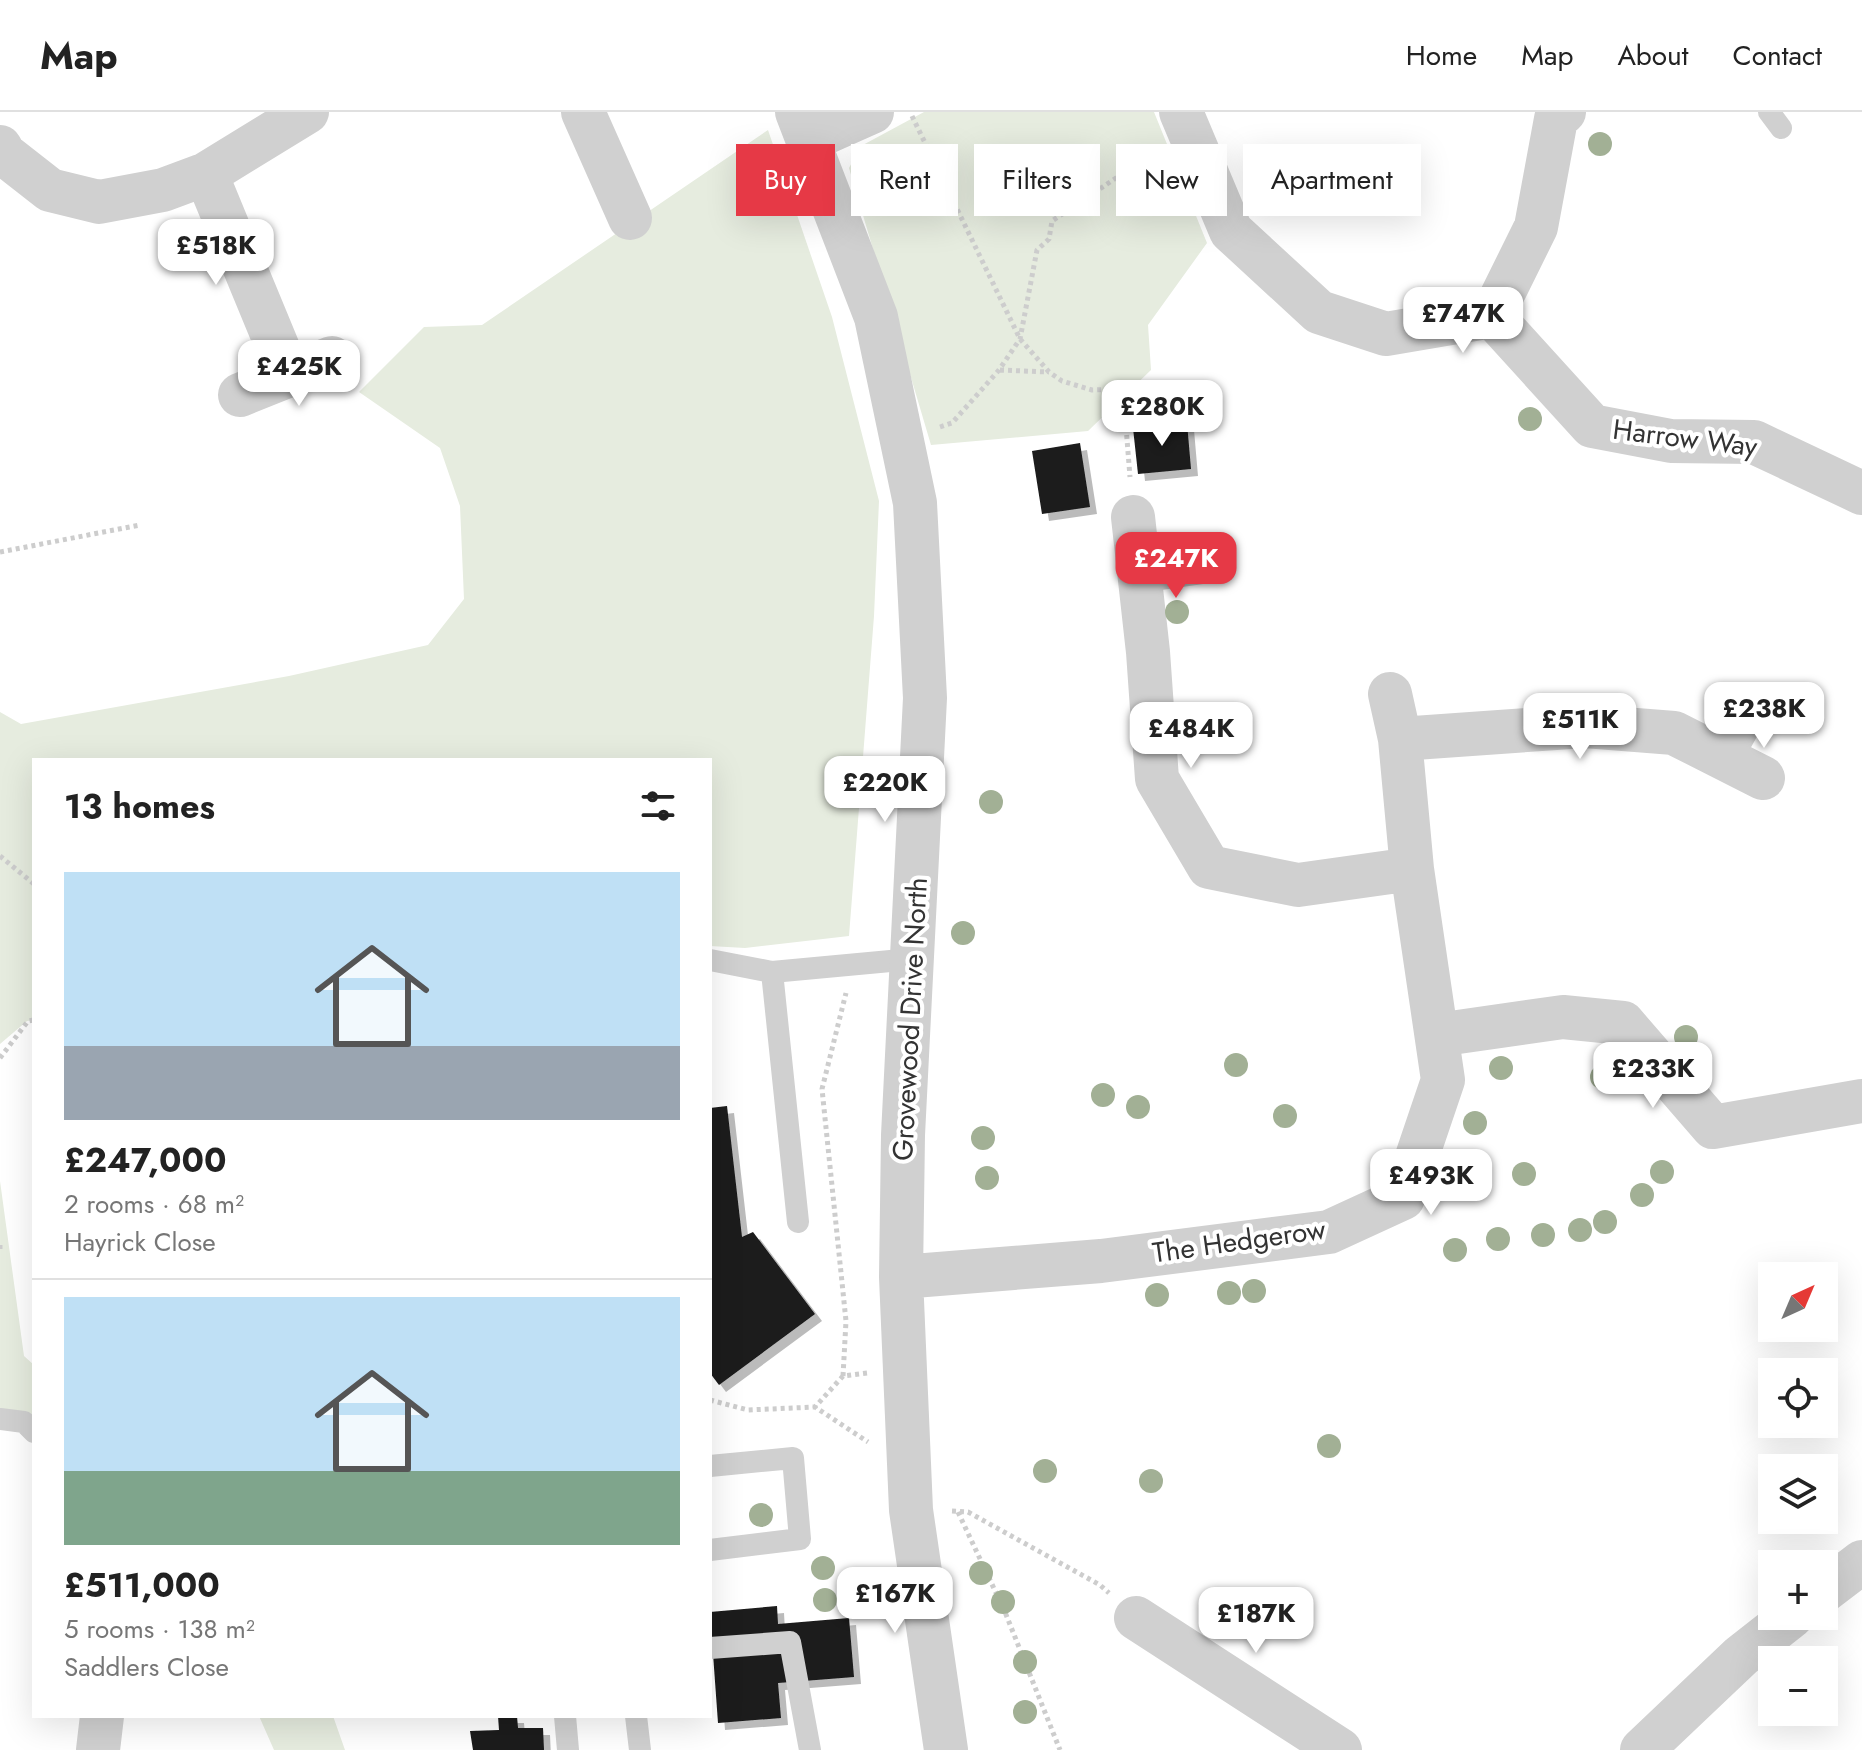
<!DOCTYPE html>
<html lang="en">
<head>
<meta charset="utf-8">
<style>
  body { margin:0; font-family:Jost,sans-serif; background:#f6f6f6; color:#222; height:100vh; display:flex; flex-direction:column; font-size:30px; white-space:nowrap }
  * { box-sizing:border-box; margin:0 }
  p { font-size:26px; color:#767676 }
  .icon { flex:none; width:44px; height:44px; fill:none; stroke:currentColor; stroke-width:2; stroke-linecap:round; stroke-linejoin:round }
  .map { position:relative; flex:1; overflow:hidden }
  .panel { position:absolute; left:32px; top:646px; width:680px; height:960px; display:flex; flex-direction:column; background:#fff; border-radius:0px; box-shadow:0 8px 32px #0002 }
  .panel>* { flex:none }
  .hud { position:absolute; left:736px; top:32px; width:760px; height:72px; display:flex; gap:16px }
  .needle { width:52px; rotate:44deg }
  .fabs { position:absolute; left:1758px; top:1150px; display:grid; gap:16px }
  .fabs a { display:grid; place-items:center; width:80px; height:80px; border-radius:0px; background:#fff; box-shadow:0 8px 32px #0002; font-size:40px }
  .price { position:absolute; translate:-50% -68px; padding:0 18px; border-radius:16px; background:#fff; color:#222; font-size:26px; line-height:52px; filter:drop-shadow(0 2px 4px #0008) }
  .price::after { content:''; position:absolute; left:50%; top:48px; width:24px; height:18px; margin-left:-12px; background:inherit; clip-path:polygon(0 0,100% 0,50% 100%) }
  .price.selected { background:#e63946; color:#fff }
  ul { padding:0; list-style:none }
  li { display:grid; align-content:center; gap:16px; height:424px; padding:0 32px }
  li+li { border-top:2px solid #e0e0e0 }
  li span { display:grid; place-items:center; height:248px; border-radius:0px; color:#555 }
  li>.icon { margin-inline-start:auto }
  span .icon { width:144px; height:144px; fill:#fffc; stroke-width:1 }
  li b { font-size:34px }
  h2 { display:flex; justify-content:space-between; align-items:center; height:96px; padding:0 32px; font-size:34px }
  .tag { padding:0 28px; border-radius:0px; background:#fff; box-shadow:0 8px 32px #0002; font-size:28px; line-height:72px }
  .tag.selected { background:#e63946; color:#fff }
  header { display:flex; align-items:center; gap:48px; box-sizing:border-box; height:112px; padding:0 40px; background:#fff; border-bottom:2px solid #e0e0e0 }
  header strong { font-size:38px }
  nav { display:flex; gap:44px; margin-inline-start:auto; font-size:28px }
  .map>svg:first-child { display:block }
  .green { fill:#e6ecdf }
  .building { fill:#1a1a1a; filter:url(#shadow) }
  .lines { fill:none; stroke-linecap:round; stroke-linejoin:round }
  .path { stroke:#cdcdcd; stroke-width:5; stroke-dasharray:4 4; stroke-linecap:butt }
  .lane { stroke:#d0d0d0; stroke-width:22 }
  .street { stroke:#d0d0d0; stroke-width:44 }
  .tree { fill:#a2b095 }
  .labels { text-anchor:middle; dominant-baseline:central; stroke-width:8; stroke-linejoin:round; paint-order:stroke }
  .street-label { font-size:28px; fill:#333; stroke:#fff }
</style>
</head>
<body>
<header>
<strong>Map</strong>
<nav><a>Home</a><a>Map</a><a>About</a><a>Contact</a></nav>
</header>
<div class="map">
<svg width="1862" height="1638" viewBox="0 0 1862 1638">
  <defs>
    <filter id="shadow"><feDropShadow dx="7" dy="7" stdDeviation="0" flood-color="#0004"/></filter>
  </defs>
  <rect width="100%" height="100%" fill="#fff"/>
  <!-- green -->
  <path class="green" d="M 924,0 L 1154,0 L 1207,131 L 1148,213 L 1151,258 L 1088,319 L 931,333 L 849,56 L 861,34 Z
    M 768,18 L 832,205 L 879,389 L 874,504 L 849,824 L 745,836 L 710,834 L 710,648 L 34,648 L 34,908 L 27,909 L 0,932 L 0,600 L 21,612 L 289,564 L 428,533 L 464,487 L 460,394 L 440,336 L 359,280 L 424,215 L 482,213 Z
    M 0,1069 L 24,1244 L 34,1253 L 34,1320 L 0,1301 Z
    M 259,1604 L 333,1604 L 345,1638 L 274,1638 Z"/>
  <!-- building -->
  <path class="building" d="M 1187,311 L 1191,357 L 1138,362 L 1133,316 Z
    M 1080,331 L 1090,395 L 1042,402 L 1032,339 Z
    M 727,994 L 742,1125 L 753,1120 L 815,1202 L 719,1273 L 710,1261 L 710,996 Z
    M 777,1494 L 778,1512 L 849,1506 L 854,1565 L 778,1571 L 781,1606 L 718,1611 L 710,1500 Z
    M 498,1604 L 517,1604 L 518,1616 L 543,1616 L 544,1638 L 473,1638 L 470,1619 L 499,1618 Z"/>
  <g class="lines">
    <!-- path -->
    <path class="path" d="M 912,4 L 1020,227 L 1049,260 L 1062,269 L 1092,278 L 1123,277 L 1130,365
      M 1000,258 L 1049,260
      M 940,315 L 952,311 L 999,258 L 1020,227 L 1037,138 L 1049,127 L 1052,109 L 1119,64 L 1162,56
      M 0,440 L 140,413
      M 0,744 L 34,772
      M 0,946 L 28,909 L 34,908
      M 0,1133 L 0,1138
      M 867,1261 L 843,1264 L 815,1295 L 868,1330
      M 843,1264 L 846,1209 L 822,977 L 846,881
      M 710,1288 L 748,1298 L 815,1295
      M 952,1399 L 968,1400 L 1100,1473 L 1109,1481
      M 958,1400 L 1005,1500 L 1060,1638"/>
    <!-- lane -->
    <path class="lane" d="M 1769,0 L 1781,16
      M 710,848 L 772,860
      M 798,1110 L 772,860 L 912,847
      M 0,1307 L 24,1310 L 34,1320
      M 710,1354 L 793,1346 L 800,1427 L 710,1438
      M 710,1536 L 790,1530 L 810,1638
      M 565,1604 L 568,1638
      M 636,1604 L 640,1638"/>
    <!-- street -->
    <path class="street" d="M 583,0 L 630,106
      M 797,0 L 876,205 L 915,391 L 925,586 L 903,1023 L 901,1165 L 911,1398 L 946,1638
      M 1181,0 L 1231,119 L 1319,200 L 1386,222 L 1492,204 L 1592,314 L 1671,329 L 1754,330 L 1862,381
      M 809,28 L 872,0
      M 0,35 L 4,42 L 50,78 L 99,90 L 163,78 L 206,62 L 307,0
      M 206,62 L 289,263
      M 1492,204 L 1536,115 L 1556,7 L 1564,0
      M 240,283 L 332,246
      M 1133,405 L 1148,540 L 1157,667 L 1209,755 L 1298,773 L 1412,757
      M 1139,459 L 1202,450
      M 1400,627 L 1585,614 L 1674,621 L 1763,666
      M 1721,644 L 1746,599
      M 1437,923 L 1563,905 L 1623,911 L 1713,1015 L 1862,989
      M 901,1165 L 1101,1149 L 1329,1120 L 1403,1086 L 1443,968 L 1412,757 L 1400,627 L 1390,582
      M 1824,1479 L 1862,1450
      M 1136,1506 L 1340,1638
      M 98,1638 L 102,1604
      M 1642,1638 L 1741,1544 L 1792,1504"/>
  </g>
  <!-- trees -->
  <g class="tree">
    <circle cx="1600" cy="32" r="12"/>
    <circle cx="1530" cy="307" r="12"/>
    <circle cx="1177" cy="500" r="12"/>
    <circle cx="991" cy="690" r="12"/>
    <circle cx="963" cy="821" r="12"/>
    <circle cx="1686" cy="925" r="12"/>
    <circle cx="1236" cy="953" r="12"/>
    <circle cx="1501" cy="956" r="12"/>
    <circle cx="1602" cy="965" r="12"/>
    <circle cx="1103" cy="983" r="12"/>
    <circle cx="1138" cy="995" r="12"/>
    <circle cx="1285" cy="1004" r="12"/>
    <circle cx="1475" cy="1011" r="12"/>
    <circle cx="983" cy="1026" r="12"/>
    <circle cx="1662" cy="1060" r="12"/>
    <circle cx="1524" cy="1062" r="12"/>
    <circle cx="987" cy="1066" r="12"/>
    <circle cx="1453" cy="1077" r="12"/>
    <circle cx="1642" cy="1083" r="12"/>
    <circle cx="1605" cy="1110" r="12"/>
    <circle cx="1580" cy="1118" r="12"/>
    <circle cx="1543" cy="1123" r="12"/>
    <circle cx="1498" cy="1127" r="12"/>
    <circle cx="1455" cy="1138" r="12"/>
    <circle cx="1254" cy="1179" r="12"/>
    <circle cx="1229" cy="1181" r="12"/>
    <circle cx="1157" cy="1183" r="12"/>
    <circle cx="1329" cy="1334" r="12"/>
    <circle cx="1045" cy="1359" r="12"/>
    <circle cx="1151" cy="1369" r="12"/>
    <circle cx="761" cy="1403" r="12"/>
    <circle cx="823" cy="1456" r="12"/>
    <circle cx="981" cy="1461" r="12"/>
    <circle cx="825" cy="1488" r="12"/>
    <circle cx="1003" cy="1490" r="12"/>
    <circle cx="1025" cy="1550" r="12"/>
    <circle cx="1025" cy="1600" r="12"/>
  </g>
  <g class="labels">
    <!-- street labels -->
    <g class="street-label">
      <text transform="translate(1685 326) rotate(7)">Harrow Way</text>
      <text transform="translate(910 907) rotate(-87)">Grovewood Drive North</text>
      <text transform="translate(1239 1129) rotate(-8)">The Hedgerow</text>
    </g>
  </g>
</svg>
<div class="fabs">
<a><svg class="needle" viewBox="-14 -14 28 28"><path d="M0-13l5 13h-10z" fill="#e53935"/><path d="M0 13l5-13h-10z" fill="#767676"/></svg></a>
<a><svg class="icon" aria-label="locate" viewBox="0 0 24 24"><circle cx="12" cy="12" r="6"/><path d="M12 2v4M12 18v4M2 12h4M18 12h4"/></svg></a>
<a><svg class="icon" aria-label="layers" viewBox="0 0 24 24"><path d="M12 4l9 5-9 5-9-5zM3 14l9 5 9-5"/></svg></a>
<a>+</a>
<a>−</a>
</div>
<b class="price" style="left:216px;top:175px">£518K</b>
<b class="price" style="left:1463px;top:243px">£747K</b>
<b class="price" style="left:299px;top:296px">£425K</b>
<b class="price" style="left:1162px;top:336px">£280K</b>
<b class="price selected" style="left:1176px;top:488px">£247K</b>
<b class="price" style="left:1764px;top:638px">£238K</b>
<b class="price" style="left:1580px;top:649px">£511K</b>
<b class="price" style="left:1191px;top:658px">£484K</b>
<b class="price" style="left:885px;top:712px">£220K</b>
<b class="price" style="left:1653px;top:998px">£233K</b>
<b class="price" style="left:1431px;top:1105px">£493K</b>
<b class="price" style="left:895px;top:1523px">£167K</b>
<b class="price" style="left:1256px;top:1543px">£187K</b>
<div class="hud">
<a class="tag selected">Buy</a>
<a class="tag">Rent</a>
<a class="tag">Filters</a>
<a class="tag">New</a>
<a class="tag">Apartment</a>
</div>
<section class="panel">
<h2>13 homes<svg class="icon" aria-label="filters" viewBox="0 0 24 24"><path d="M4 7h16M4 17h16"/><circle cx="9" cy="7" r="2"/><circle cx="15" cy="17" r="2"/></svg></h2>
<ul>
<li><span style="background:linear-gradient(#bfe0f5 70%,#9aa5b1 0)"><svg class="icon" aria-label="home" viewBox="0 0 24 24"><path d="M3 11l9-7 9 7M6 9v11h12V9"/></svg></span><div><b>£247,000</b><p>2 rooms · 68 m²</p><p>Hayrick Close</p></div></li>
<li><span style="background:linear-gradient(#bfe0f5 70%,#7fa58c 0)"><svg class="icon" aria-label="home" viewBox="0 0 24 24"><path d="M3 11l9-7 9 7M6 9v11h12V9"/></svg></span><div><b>£511,000</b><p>5 rooms · 138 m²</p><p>Saddlers Close</p></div></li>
</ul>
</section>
</div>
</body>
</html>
